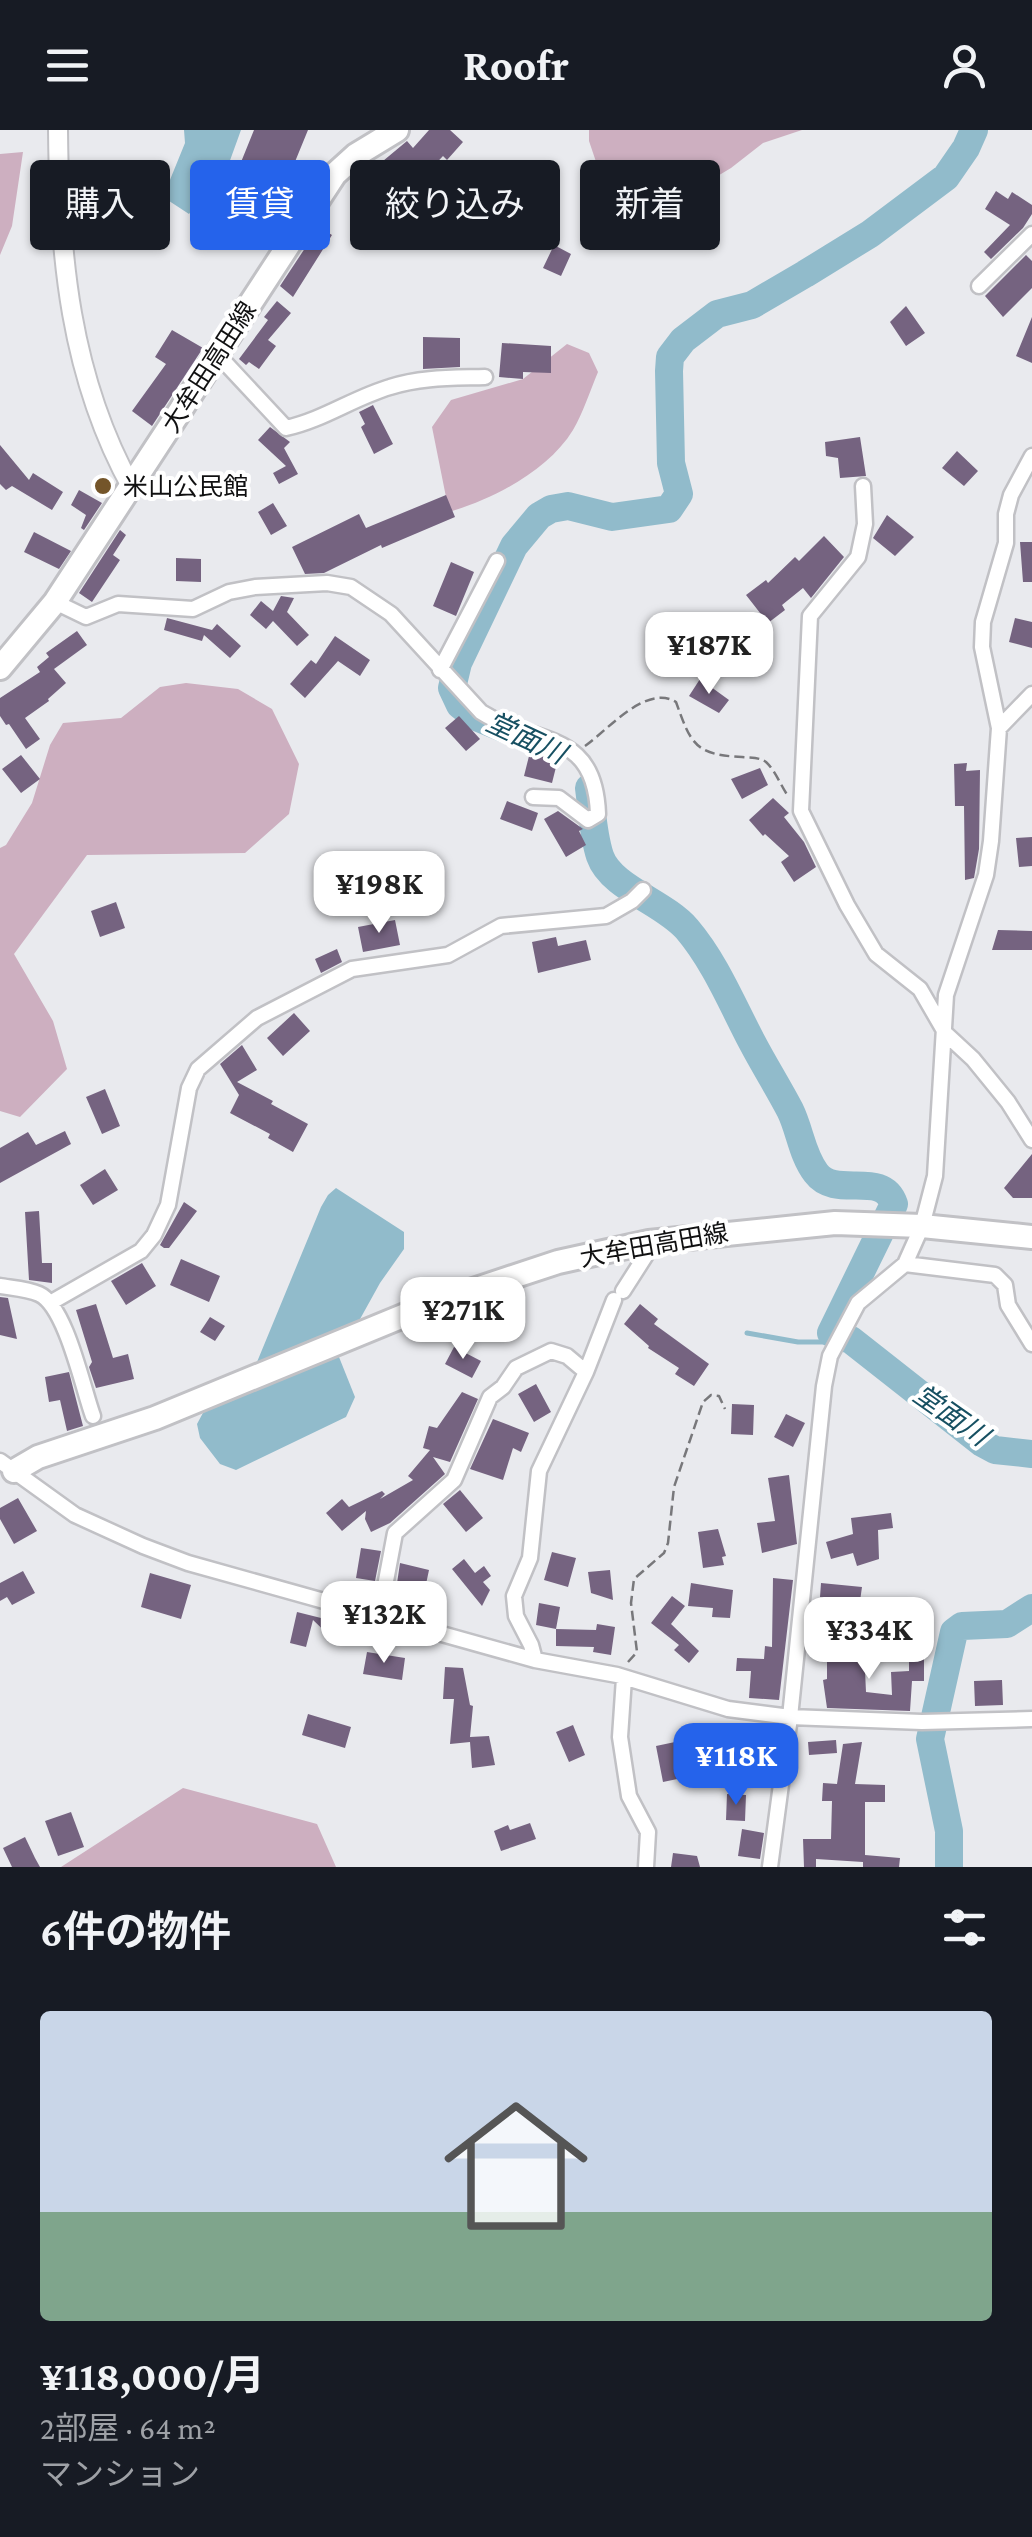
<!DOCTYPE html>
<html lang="ja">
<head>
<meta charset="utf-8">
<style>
  body { margin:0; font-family:"Crimson Pro","Noto Sans JP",serif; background:#242831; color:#f1f3f6; height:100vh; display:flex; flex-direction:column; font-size:38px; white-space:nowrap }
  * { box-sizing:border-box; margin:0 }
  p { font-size:32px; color:#9ea1a6 }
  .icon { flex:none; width:55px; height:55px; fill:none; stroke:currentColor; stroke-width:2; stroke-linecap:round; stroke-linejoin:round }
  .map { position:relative; height:1737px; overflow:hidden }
  .details { display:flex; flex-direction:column; background:#171b24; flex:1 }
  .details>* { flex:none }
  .top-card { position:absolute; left:30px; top:30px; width:972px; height:90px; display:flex; gap:20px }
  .price { position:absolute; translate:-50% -85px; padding:0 22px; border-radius:20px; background:#fff; color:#222; font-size:32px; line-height:65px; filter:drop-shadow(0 2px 5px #0008) }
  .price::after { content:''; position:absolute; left:50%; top:60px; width:30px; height:22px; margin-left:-15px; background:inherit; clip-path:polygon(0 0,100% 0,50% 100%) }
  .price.active { background:#2563eb; color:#fff }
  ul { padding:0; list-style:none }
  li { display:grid; align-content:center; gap:20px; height:530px; padding:0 40px }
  li span { display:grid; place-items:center; height:310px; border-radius:10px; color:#555 }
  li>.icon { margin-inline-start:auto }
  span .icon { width:180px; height:180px; fill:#fffc; stroke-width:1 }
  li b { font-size:42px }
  h2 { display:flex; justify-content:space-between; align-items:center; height:120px; padding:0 40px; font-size:42px }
  .tag { padding:0 35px; border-radius:10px; background:#171b24; box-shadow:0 2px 8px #0004; font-size:35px; line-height:90px }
  .tag.active { background:#2563eb; color:#fff }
  header { display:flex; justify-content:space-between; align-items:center; height:130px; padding:0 40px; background:#171b24; font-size:45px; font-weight:700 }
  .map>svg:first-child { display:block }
  .green { fill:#cdafc0 }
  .water { fill:#91bbcb }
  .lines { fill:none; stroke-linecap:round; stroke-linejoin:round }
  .stream { stroke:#91bbcb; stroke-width:5 }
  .river { stroke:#91bbcb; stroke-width:28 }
  .building { fill:#756380 }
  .minor-casing { stroke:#c1c1c5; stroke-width:19 }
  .tertiary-casing { stroke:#c1c1c5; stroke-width:22 }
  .primary-casing { stroke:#c1c1c5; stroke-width:28 }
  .path { stroke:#78787b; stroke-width:2.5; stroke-dasharray:10 5; stroke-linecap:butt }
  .minor { stroke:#fff; stroke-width:14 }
  .tertiary { stroke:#fff; stroke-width:18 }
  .primary { stroke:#fff; stroke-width:22 }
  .poi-dot { fill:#74552a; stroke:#fff; stroke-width:4 }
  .labels { text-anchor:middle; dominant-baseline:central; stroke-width:8; stroke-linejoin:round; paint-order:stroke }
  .street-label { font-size:25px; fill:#101011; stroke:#fff }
  .poi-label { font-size:25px; fill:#101011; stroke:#fff; text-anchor:start }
  .water-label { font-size:28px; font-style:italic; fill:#175062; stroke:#fff }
</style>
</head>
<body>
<header><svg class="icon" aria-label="menu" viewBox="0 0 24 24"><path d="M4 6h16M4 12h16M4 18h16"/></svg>Roofr<svg class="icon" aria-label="person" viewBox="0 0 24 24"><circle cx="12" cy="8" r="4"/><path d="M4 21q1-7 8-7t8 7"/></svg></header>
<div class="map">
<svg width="1032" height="1737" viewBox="0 0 1032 1737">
  <rect width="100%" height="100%" fill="#e9eaee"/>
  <!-- green -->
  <path class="green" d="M 589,0 L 802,0 L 763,13 L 731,38 L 629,99 L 615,88 L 589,11 Z
    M 23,22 L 12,96 L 0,125 L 0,24 Z
    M 567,214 L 589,223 L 598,242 C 590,261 583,283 573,300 C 548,341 493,369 449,382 L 432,297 L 451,270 L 523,249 Z
    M 186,553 L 238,559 L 272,579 L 299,634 L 289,684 L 245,723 L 87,725 L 14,824 L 53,891 L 67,939 L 20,987 L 0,981 L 0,718 L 6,715 L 32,673 L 50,615 L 63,593 L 121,588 L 160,557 Z
    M 183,1658 L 317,1694 L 336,1737 L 61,1737 Z"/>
  <!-- water -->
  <path class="water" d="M 184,0 L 241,0 L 224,47 L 217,44 L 189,84 L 163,67 L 185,13 Z
    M 336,1058 L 404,1102 L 404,1119 L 380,1153 L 339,1227 L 355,1267 L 346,1287 L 236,1340 L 220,1334 L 200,1308 L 197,1294 L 211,1268 L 252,1244 L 321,1077 L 328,1065 Z"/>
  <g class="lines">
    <!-- stream -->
    <path class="stream" d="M 747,1203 L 798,1212 L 823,1212 L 831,1203"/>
    <!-- river -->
    <path class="river" d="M 529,609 L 474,586 L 460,575 L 452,558 L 458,533 L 514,416 L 539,386 L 551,379 L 568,376 L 612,387 L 669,379 L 679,364 L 671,333 L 669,241 L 670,227 L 683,210 L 717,184 L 752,175 L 805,144 L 870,104 L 946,47 L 966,18 L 974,0
      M 589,658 C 592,680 593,705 600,726 C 611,758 664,772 687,799 C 715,832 732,874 752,912 C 764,935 778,957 790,980 C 800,1000 802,1025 816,1043 C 836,1070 882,1039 894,1074 L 831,1203 L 851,1210 L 982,1313 L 995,1320 L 1032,1324
      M 949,1737 L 949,1701 L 930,1609 L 954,1502 L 962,1496 L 1007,1494 L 1032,1478"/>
  </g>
  <!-- building -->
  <path class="building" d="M 254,0 L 308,0 L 283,61 L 237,42 Z
    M 429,0 L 450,0 L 463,12 L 447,30 L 443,26 L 407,64 L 377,36 L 407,11 L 413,18 Z
    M 484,55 L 505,73 L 490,91 L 469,73 Z
    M 996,61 L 1008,69 L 1012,62 L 1032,75 L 1032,84 L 1023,98 L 991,129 L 984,122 L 1010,95 L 985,79 Z
    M 319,97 L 332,105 L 293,167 L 280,156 Z
    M 554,115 L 571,124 L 561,146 L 543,138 Z
    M 1026,125 L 1032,131 L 1032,158 L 1003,187 L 985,166 Z
    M 277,171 L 291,183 L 268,210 L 276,216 L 259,239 L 249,232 L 246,235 L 239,229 L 268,190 L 264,187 Z
    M 906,176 L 925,203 L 906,216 L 890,192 Z
    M 1032,187 L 1032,233 L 1016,226 Z
    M 172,200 L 203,218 L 152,296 L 132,281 L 166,234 L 155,227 Z
    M 423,207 L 460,208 L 460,237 L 423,239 Z
    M 502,213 L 551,216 L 551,243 L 523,242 L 523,249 L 499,247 Z
    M 373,275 L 393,314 L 374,324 L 361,297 L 365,294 L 359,282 Z
    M 270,297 L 290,312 L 284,318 L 298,344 L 279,354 L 273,343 L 286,336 L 258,310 Z
    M 860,307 L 866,346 L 840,348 L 838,328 L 826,326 L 825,312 Z
    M 0,315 L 29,350 L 33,343 L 63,362 L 52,380 L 12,356 L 6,360 L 0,354 Z
    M 957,321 L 978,341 L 964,356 L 942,338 Z
    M 79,360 L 102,373 L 84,400 L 81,398 L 86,385 L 71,375 Z
    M 446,365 L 455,387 L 382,418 L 381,415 L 324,443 L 305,444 L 292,417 L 359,384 L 366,398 Z
    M 273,373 L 287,396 L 271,405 L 258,382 Z
    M 887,385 L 914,407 L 895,426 L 873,408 Z
    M 120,400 L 126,405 L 113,425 L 120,430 L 92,472 L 79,463 Z
    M 34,402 L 71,421 L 59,439 L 24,422 Z
    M 824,406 L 844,427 L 811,468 L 803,458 L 782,475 L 785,480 L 768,493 L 746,465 L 766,450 L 768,453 L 795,427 L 799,431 Z
    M 1020,412 L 1032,412 L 1032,452 L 1023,452 Z
    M 176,428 L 201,429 L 201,452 L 176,451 Z
    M 451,432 L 474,442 L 456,486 L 433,476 Z
    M 281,466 L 294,468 L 287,482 L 309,505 L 297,516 L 273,491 L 266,499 L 250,485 L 261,471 L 273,481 Z
    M 167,488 L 212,500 L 217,494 L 241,516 L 230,528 L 204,505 L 202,511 L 164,500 Z
    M 1015,488 L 1032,492 L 1032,518 L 1009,512 Z
    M 77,501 L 87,515 L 54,539 L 66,553 L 48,569 L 49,571 L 25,588 L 40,609 L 26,619 L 9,594 L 6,595 L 0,586 L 0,568 L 40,542 L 37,537 L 49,527 L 46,523 Z
    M 335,506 L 370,530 L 360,546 L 338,531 L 305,568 L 290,554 L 311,530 L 316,534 Z
    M 700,549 L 729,570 L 719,583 L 689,566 Z
    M 459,586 L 480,609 L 466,621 L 445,598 Z
    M 530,622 L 558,629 L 552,653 L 524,646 Z
    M 21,625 L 40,649 L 21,663 L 2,639 Z
    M 967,633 L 966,641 L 980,640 L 979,719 L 974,748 L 965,750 L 964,676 L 955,676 L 954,634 Z
    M 760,638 L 768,655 L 742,669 L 731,649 Z
    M 773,668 L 789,683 L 784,687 L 804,712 L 816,737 L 794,752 L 781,732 L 789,726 L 765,704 L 763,706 L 749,690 Z
    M 507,671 L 538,683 L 532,701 L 500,689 Z
    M 558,681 L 583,699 L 579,701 L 586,715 L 566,727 L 544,689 Z
    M 1032,707 L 1032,736 L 1019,737 L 1016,708 Z
    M 116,772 L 125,798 L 100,807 L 91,781 Z
    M 395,790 L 400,815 L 363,822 L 358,797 Z
    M 998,800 L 1032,801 L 1032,820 L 992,820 Z
    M 556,807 L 558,816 L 586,810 L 591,830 L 538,843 L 532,812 Z
    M 337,819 L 342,832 L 321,843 L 315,829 Z
    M 294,883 L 310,901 L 283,926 L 267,908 Z
    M 242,915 L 257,940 L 237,952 L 273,971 L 271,974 L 308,994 L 293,1022 L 268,1008 L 270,1004 L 230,983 L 239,965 L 220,934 Z
    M 105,959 L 120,996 L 102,1004 L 86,967 Z
    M 65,1001 L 71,1014 L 0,1053 L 0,1018 L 28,1002 L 36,1015 Z
    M 1032,1024 L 1032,1068 L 1013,1068 L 1004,1058 Z
    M 105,1039 L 118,1060 L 93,1075 L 80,1055 Z
    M 184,1072 L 197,1081 L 169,1118 L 164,1118 L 160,1115 Z
    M 39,1081 L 42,1133 L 52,1133 L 52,1153 L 29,1150 L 25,1082 Z
    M 181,1129 L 220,1146 L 209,1172 L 170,1155 Z
    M 142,1133 L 156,1156 L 126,1175 L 111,1151 Z
    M 0,1167 L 8,1168 L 17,1209 L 0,1205 Z
    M 96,1174 L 113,1228 L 128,1224 L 134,1249 L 96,1258 L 89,1237 L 92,1232 L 76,1180 Z
    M 640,1174 L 658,1189 L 654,1194 L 709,1234 L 694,1256 L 675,1244 L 679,1238 L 648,1218 L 649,1216 L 624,1194 Z
    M 210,1187 L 225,1196 L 215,1211 L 200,1202 Z
    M 454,1217 L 481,1231 L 472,1248 L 445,1234 Z
    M 69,1242 L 83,1296 L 67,1301 L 60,1270 L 49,1272 L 45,1247 Z
    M 536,1254 L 551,1282 L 534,1292 L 518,1264 Z
    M 462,1262 L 478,1269 L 450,1332 L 433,1327 L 445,1344 L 390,1393 L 371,1402 L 365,1389 L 366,1381 L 342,1401 L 326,1383 L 342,1369 L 349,1377 L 382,1361 L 385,1364 L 380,1369 L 413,1350 L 408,1346 L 430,1320 L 423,1318 L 429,1296 L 437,1298 Z
    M 732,1274 L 754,1275 L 753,1305 L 731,1304 Z
    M 786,1284 L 805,1293 L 793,1317 L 774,1307 Z
    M 493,1289 L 529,1303 L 521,1322 L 513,1318 L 503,1350 L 470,1339 Z
    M 789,1345 L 797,1414 L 762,1423 L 757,1393 L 775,1391 L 768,1348 Z
    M 460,1360 L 483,1388 L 466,1402 L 443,1374 Z
    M 18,1368 L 37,1401 L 14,1414 L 0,1389 L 0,1378 Z
    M 891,1383 L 893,1398 L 878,1400 L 879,1429 L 857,1436 L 853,1423 L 831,1429 L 826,1412 L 853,1404 L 851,1388 Z
    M 718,1399 L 726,1426 L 722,1427 L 724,1435 L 703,1438 L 698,1402 Z
    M 361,1418 L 381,1421 L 375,1451 L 356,1448 Z
    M 552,1422 L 576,1428 L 568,1457 L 544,1450 Z
    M 464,1429 L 475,1443 L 484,1436 L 491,1446 L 483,1452 L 490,1460 L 482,1476 L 452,1439 Z
    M 400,1433 L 429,1440 L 422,1473 L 395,1467 Z
    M 610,1440 L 613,1470 L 591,1463 L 588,1442 Z
    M 23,1441 L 35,1463 L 12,1475 L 7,1467 L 0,1471 L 0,1453 Z
    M 150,1443 L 191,1455 L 181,1489 L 141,1477 Z
    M 773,1448 L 793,1450 L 779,1570 L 749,1568 L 751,1541 L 736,1541 L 737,1528 L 764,1529 L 765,1516 L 772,1517 Z
    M 691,1453 L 733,1460 L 730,1488 L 712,1487 L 713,1478 L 688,1476 Z
    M 821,1453 L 862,1457 L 860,1471 L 820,1467 Z
    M 672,1466 L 685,1476 L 671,1494 L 699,1521 L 689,1533 L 674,1520 L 679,1515 L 651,1493 Z
    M 539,1473 L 560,1477 L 556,1499 L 536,1495 Z
    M 297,1482 L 329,1490 L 330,1484 L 377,1498 L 373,1504 L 335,1511 L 313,1490 L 306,1517 L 290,1513 Z
    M 597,1494 L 615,1497 L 611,1525 L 593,1522 L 594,1517 L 556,1516 L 556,1499 L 596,1500 Z
    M 909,1514 L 924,1514 L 924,1551 L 912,1551 L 910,1581 L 827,1578 L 823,1550 L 827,1549 L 827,1519 L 864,1519 L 866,1562 L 892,1565 L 891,1542 L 909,1541 Z
    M 367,1522 L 405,1528 L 402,1550 L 363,1544 Z
    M 445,1537 L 463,1538 L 470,1575 L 473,1576 L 470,1607 L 489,1606 L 495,1635 L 472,1638 L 470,1612 L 450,1614 L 454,1569 L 443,1569 Z
    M 1002,1550 L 1003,1575 L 975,1576 L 974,1551 Z
    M 308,1584 L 351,1597 L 345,1618 L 302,1605 Z
    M 573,1595 L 585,1625 L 569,1632 L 556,1602 Z
    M 836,1610 L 837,1623 L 809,1625 L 808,1612 Z
    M 675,1612 L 682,1648 L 663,1652 L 656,1616 Z
    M 862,1612 L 855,1654 L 885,1655 L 885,1672 L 865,1672 L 865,1725 L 900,1728 L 899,1737 L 863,1737 L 863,1732 L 816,1729 L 816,1737 L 804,1737 L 803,1709 L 831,1709 L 832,1671 L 822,1671 L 823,1653 L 837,1654 L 843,1614 Z
    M 706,1613 L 721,1614 L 721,1625 L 734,1625 L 734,1649 L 705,1648 Z
    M 727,1664 L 746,1665 L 745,1691 L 726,1690 Z
    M 71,1682 L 84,1717 L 58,1726 L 45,1691 Z
    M 530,1693 L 536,1709 L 501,1721 L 494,1701 L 508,1695 L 510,1700 Z
    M 742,1699 L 764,1703 L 760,1729 L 738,1726 Z
    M 25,1707 L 35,1728 L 40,1737 L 12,1737 L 3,1718 Z
    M 673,1723 L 697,1726 L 700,1737 L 671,1737 Z"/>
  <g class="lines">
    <!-- minor casing -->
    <g class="minor-casing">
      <path id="minor" d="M 201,79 L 220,96 L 247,68 L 297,99
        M 979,156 L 1032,104
        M 217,224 L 286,298 C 323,290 353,268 390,257 C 421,247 452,248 485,247
        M 863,356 L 865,394 L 858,427 L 810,486 L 801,681 L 847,775 L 876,824 L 920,859 L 946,904 L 973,929 L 1008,972 L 1032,1010
        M 55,472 L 86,487 L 118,474 L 193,479 L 229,462 L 255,457 L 327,453 L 351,457 L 391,484 L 481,582 C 535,616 595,598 598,684 L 588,690 L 559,668 L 533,667
        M 440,540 L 497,431
        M 999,598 L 1032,564
        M 905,1134 L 995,1145 L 1005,1155 L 1008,1175 L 1032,1214
        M 0,1156 C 12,1158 28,1159 39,1164 C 66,1176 83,1259 93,1286
        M 623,1161 L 646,1125 L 649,1112
        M 50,1173 L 141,1121 L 154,1105 L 168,1075 L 189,958 L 198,939 L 257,888 L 352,839 L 448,825 L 501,796 L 606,786 L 632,771 L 643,760
        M 0,1331 L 75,1385 L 143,1416 L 188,1433 L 535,1530 L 617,1545 L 728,1579 L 790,1587 L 922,1592 L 1032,1589
        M 379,1488 L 395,1403 L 454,1350 L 490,1267 L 503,1257 L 516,1238 L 551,1221 L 567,1226 L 586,1242
        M 535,1530 L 531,1515 L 516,1486 L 514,1466 L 530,1428 L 539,1341 L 586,1242 L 614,1170
        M 624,1548 L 620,1607 L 629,1666 L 648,1702 L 646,1737
        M 770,1737 L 790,1587 L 824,1256 L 830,1226 L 858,1173 L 905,1134 L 922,1096 L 935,1046 L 946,865 L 986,745 L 991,711 L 999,598 L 982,517 L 983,492 L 1006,413 L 1006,384 L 1011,365 L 1032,326"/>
    </g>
    <!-- tertiary casing -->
    <g class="tertiary-casing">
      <path id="tertiary" d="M 58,0 C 59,124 70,247 132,358"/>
    </g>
    <!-- primary casing -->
    <g class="primary-casing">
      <path id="primary" d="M 0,538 L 55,472 L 335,44 L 356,25 L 397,0
        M 14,1341 L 38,1327 L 155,1288 L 437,1172 L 558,1132 L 649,1112 L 835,1093 L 922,1096 L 1032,1107"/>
    </g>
    <!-- path -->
    <path class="path" d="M 585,616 C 609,599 646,554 676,572 C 691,614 695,625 742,627 C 751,628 759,627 766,632 C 775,640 781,656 788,666
      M 628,1532 L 637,1522 L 631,1473 L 634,1449 L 664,1423 L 668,1413 L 674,1357 L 703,1272 L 711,1265 L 719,1266 L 725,1279"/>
    <!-- minor -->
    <use href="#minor" class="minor"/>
    <!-- tertiary -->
    <use href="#tertiary" class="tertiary"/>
    <!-- primary -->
    <use href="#primary" class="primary"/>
  </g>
  <!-- markers -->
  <circle class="poi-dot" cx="103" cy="356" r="10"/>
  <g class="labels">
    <!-- street labels -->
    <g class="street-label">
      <text transform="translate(209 237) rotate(-57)">大牟田高田線</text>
      <text transform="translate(654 1115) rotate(-10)">大牟田高田線</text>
    </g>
    <!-- poi labels -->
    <g class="poi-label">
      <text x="123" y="356">米山公民館</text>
    </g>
    <!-- water labels -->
    <g class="water-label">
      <text transform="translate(526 608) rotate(25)">堂面川</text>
      <text transform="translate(951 1285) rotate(35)">堂面川</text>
    </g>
  </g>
</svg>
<b class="price" style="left:709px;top:567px">¥187K</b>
<b class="price" style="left:379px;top:806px">¥198K</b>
<b class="price" style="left:463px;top:1232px">¥271K</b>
<b class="price" style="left:384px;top:1536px">¥132K</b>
<b class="price" style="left:869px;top:1552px">¥334K</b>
<b class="price active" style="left:736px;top:1678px">¥118K</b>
<div class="top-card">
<a class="tag">購入</a>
<a class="tag active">賃貸</a>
<a class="tag">絞り込み</a>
<a class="tag">新着</a>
</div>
</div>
<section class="details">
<h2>6件の物件<svg class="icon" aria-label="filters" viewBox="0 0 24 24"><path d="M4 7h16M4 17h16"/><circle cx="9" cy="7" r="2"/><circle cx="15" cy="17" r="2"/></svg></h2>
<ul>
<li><span style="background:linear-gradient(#c9d6e8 65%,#7fa58c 0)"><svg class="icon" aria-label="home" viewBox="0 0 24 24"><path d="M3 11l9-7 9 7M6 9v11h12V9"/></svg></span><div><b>¥118,000/月</b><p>2部屋 · 64 m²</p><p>マンション</p></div></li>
</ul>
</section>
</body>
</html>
